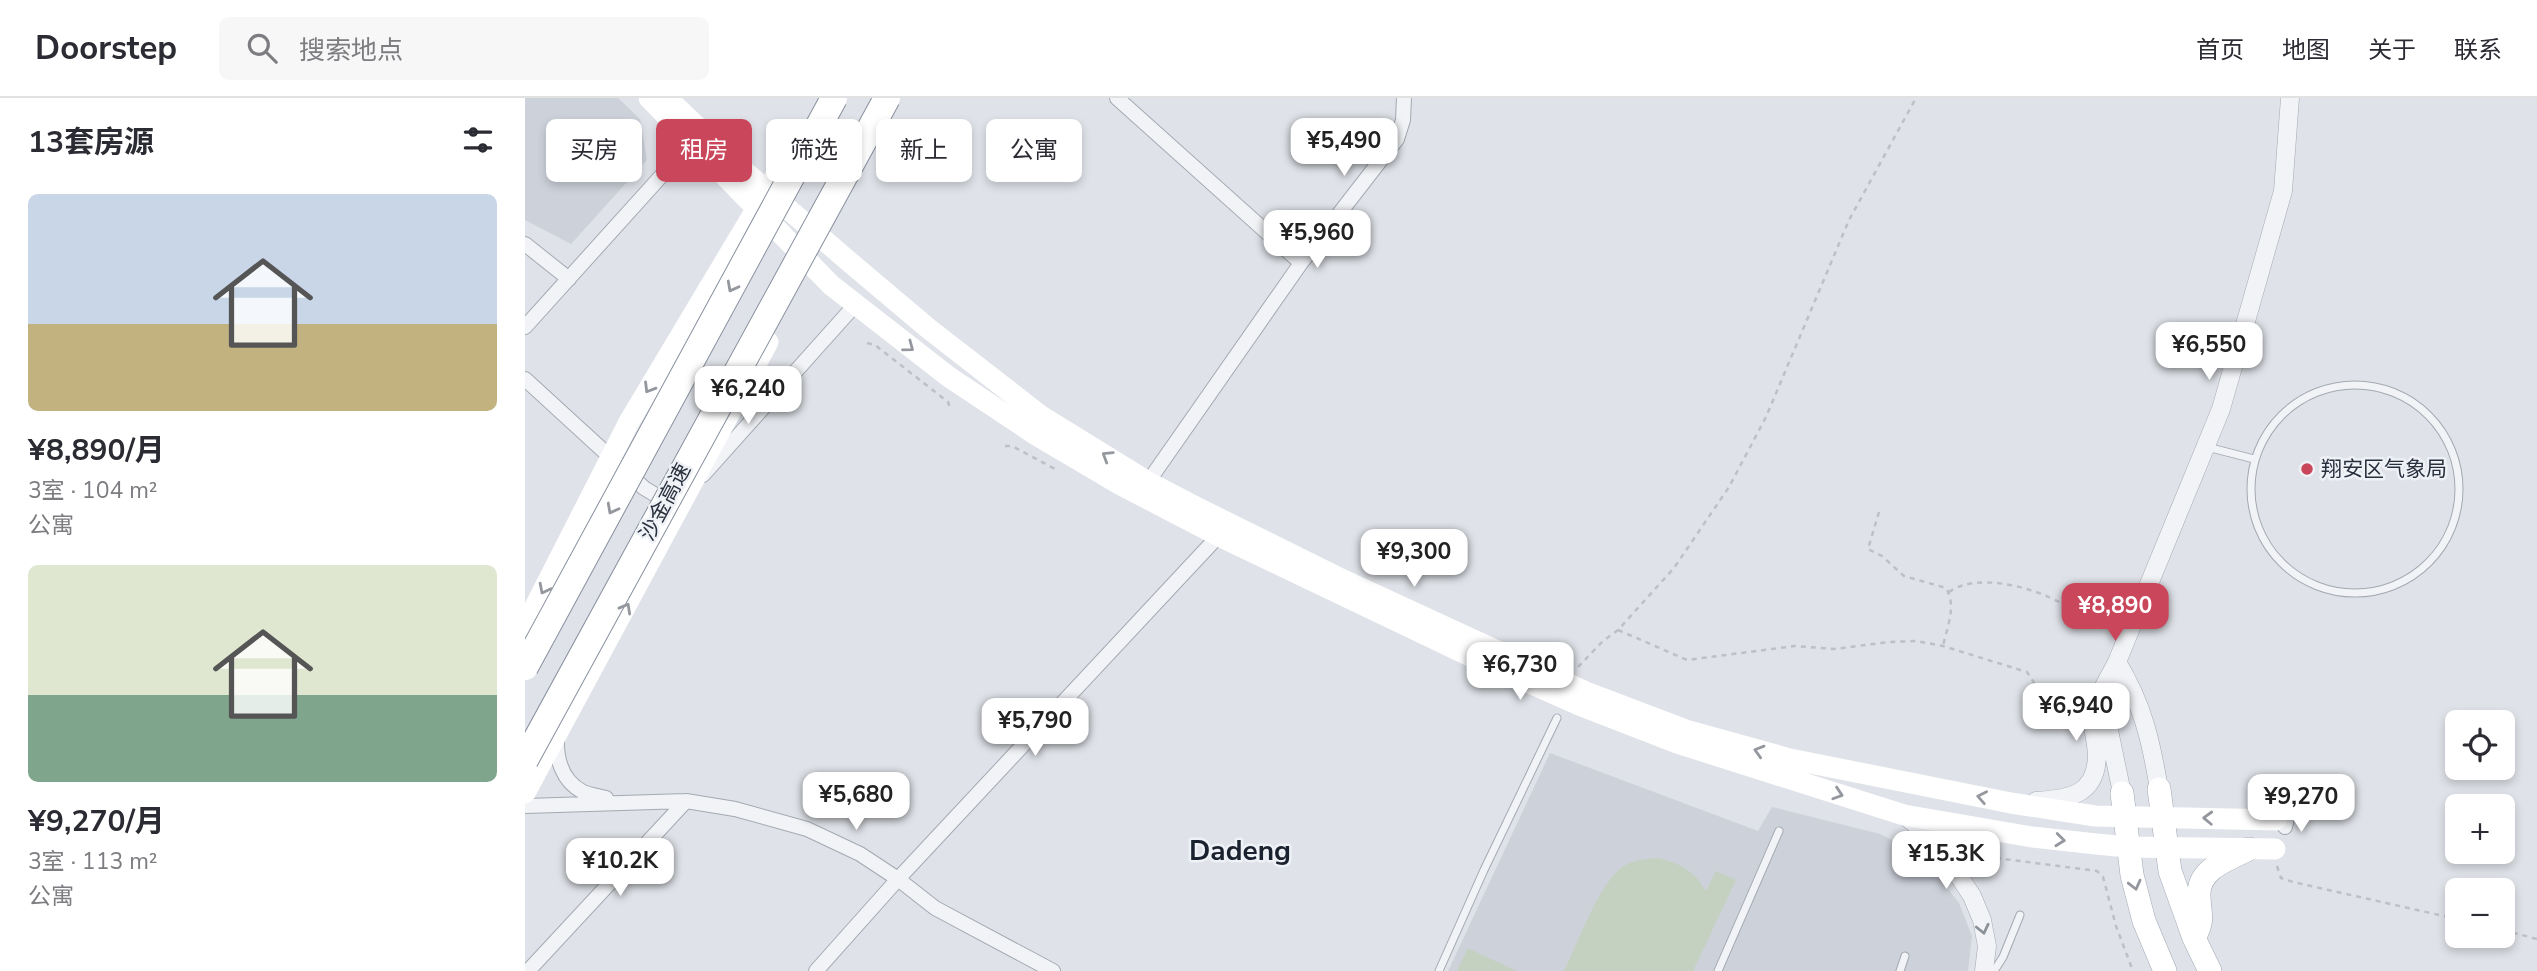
<!DOCTYPE html>
<html lang="zh">
<head>
<meta charset="utf-8">
<style>
  body { margin:0; font-family:"Nunito Sans","Noto Sans SC",sans-serif; background:#f7f7f7; color:#2b2b33; height:100vh; display:flex; flex-direction:column; font-size:26px; white-space:nowrap }
  * { box-sizing:border-box; margin:0 }
  p { font-size:23px; color:#7c7c81 }
  .icon { flex:none; width:38px; height:38px; fill:none; stroke:currentColor; stroke-width:2; stroke-linecap:round; stroke-linejoin:round }
  .map { position:relative; flex:1; overflow:hidden }
  .drawer { display:flex; flex-direction:column; background:#fff; width:525px }
  .drawer>* { flex:none }
  .hud { position:absolute; left:21px; top:21px; width:665px; height:63px; display:flex; gap:14px }
  .buttons { position:absolute; left:1920px; top:612px; display:grid; gap:14px }
  .buttons a { display:grid; place-items:center; width:70px; height:70px; border-radius:10px; background:#fff; box-shadow:0 4px 10px #0003; font-size:35px }
  .price { position:absolute; translate:-50% -60px; padding:0 16px; border-radius:14px; background:#fff; color:#222; font-size:23px; line-height:46px; filter:drop-shadow(0 2px 4px #0008) }
  .price::after { content:''; position:absolute; left:50%; top:42px; width:21px; height:16px; margin-left:-10px; background:inherit; clip-path:polygon(0 0,100% 0,50% 100%) }
  .price.current { background:#ca465b; color:#fff }
  ul { padding:0; list-style:none }
  li { display:grid; align-content:center; gap:14px; height:371px; padding:0 28px }
  li span { display:grid; place-items:center; height:217px; border-radius:10px; color:#555 }
  li>.icon { margin-inline-start:auto }
  span .icon { width:126px; height:126px; fill:#fffc; stroke-width:1 }
  li b { font-size:30px }
  h2 { display:flex; justify-content:space-between; align-items:center; height:84px; padding:0 28px; font-size:30px }
  .tag { padding:0 24px; border-radius:10px; background:#fff; box-shadow:0 4px 10px #0003; font-size:24px; line-height:63px }
  .tag.current { background:#ca465b; color:#fff }
  header { display:flex; align-items:center; gap:42px; box-sizing:border-box; height:98px; padding:0 35px; background:#fff; border-bottom:2px solid #e1e1e2 }
  header strong { font-size:33px }
  nav { display:flex; gap:38px; margin-inline-start:auto; font-size:24px }
  .search { width:490px; height:63px; background:#f7f7f7; display:flex; align-items:center; gap:18px; box-sizing:border-box; padding:0 24px; border-radius:10px; color:#7c7c81; font-size:26px }
  main { display:flex; flex:1; min-height:0 }
  .map>svg:first-child { display:block }
  .built { fill:#cdd1da }
  .pitch { fill:#c5d1c0 }
  .lines { fill:none; stroke-linecap:round; stroke-linejoin:round }
  .service-casing { stroke:#a4a9b2; stroke-width:9 }
  .minor-casing { stroke:#a4a9b2; stroke-width:16 }
  .tertiary-casing { stroke:#a4a9b2; stroke-width:19 }
  .primary-casing { stroke:#9ea7b3; stroke-width:24 }
  .path { stroke:#bdc0c6; stroke-width:2.5; stroke-dasharray:5 5; stroke-linecap:butt }
  .service { stroke:#f1f3f6; stroke-width:7 }
  .minor { stroke:#f1f3f6; stroke-width:14 }
  .tertiary { stroke:#f1f3f6; stroke-width:18 }
  .secondary { stroke:#fff; stroke-width:21 }
  .primary { stroke:#fff; stroke-width:23 }
  .motorway-bridge-casing { stroke:#87909e; stroke-width:28; stroke-linecap:butt }
  .motorway-bridge { stroke:#fff; stroke-width:26 }
  .oneway { stroke:#94989e }
  .oneway2 { stroke:#8c929a }
  .poi-dot { fill:#ca465b; stroke:#eef1f5; stroke-width:2.5 }
  .labels { text-anchor:middle; dominant-baseline:central; stroke-width:5; stroke-linejoin:round; paint-order:stroke }
  .poi-label { font-size:21px; fill:#28303e; stroke:#eef1f5; text-anchor:start }
  .street-label { font-size:21px; fill:#28303e; stroke:#eef1f5 }
  .district-label { font-size:28px; font-weight:bold; fill:#1a222f; stroke:#eef1f5 }
</style>
</head>
<body>
<header>
<strong>Doorstep</strong>
<div class="search"><svg class="icon" aria-label="search" viewBox="0 0 24 24"><circle cx="10" cy="10" r="6"/><path d="M15 15l6 6"/></svg>搜索地点</div>
<nav><a>首页</a><a>地图</a><a>关于</a><a>联系</a></nav>
</header>
<main>
<section class="drawer">
<h2>13套房源<svg class="icon" aria-label="filters" viewBox="0 0 24 24"><path d="M4 7h16M4 17h16"/><circle cx="9" cy="7" r="2"/><circle cx="15" cy="17" r="2"/></svg></h2>
<ul>
<li><span style="background:linear-gradient(#c9d6e8 60%,#c2b280 0)"><svg class="icon" aria-label="home" viewBox="0 0 24 24"><path d="M3 11l9-7 9 7M6 9v11h12V9"/></svg></span><div><b>¥8,890/月</b><p>3室 · 104 m²</p><p>公寓</p></div></li>
<li><span style="background:linear-gradient(#dfe7d0 60%,#7fa58c 0)"><svg class="icon" aria-label="home" viewBox="0 0 24 24"><path d="M3 11l9-7 9 7M6 9v11h12V9"/></svg></span><div><b>¥9,270/月</b><p>3室 · 113 m²</p><p>公寓</p></div></li>
</ul>
</section>
<div class="map">
<svg width="2012" height="873" viewBox="0 0 2012 873">
  <rect width="100%" height="100%" fill="#dfe2e8"/>
  <!-- built -->
  <path class="built" d="M 0,0 L 93,0 L 115,21 L 122,62 L 46,146 L 0,122 Z
    M 1025,655 L 1233,733 L 1247,709 L 1355,736 L 1387,753 L 1411,776 L 1434,805 L 1447,838 L 1443,873 L 923,873 Z"/>
  <!-- pitch -->
  <path class="pitch" d="M 1133,760 C 1155,765 1169,773 1181,793 L 1191,773 L 1211,782 L 1168,873 L 1039,873 C 1053,845 1073,787 1097,769 C 1107,762 1121,761 1133,760 Z
    M 943,850 L 991,873 L 932,873 Z"/>
  <g class="lines">
    <!-- service casing -->
    <g class="service-casing">
      <path id="service" d="M1726 391a104 104 0 1 1 208 0a104 104 0 1 1-208 0Z
        M 1682,349 L 1729,361
        M 914,873 L 959,772 L 1032,620
        M 1193,873 L 1254,733
        M 1375,873 L 1380,858
        M 1469,873 L 1478,859 L 1495,817"/>
    </g>
    <!-- minor casing -->
    <g class="minor-casing">
      <path id="minor" d="M 592,0 L 776,165 L 623,384
        M 0,146 L 44,181
        M 776,165 L 872,41 L 878,22 L 879,0
        M 0,229 L 166,45
        M 0,281 L 119,390 L 134,399 L 146,399
        M 178,377 L 330,207
        M 32,639 C 31,661 37,683 58,694 C 65,697 74,698 81,700
        M 0,708 L 161,703 L 210,711 L 282,731 L 335,756 L 373,781 L 410,810 L 528,873
        M 1760,729 L 1770,686
        M 3,873 L 161,703
        M 291,873 L 373,781 L 699,432"/>
    </g>
    <!-- tertiary casing -->
    <g class="tertiary-casing">
      <path id="tertiary" d="M 1597,695 L 1581,618 L 1592,564 C 1618,607 1626,643 1634,691
        M 1511,703 C 1543,701 1571,698 1572,658 C 1572,645 1567,632 1568,619 C 1571,599 1583,582 1592,564 L 1696,311 L 1758,93 L 1765,0
        M 1379,717 L 1410,742 L 1447,798 L 1457,822 L 1462,848 L 1459,873"/>
    </g>
    <!-- primary casing -->
    <g class="primary-casing">
      <path id="primary" d="M 1634,691 L 1645,773 L 1669,840 L 1685,873
        M 1597,695 L 1607,777 L 1619,823 L 1640,873
        M 1669,840 C 1680,821 1674,816 1674,797 C 1673,770 1705,761 1724,751"/>
    </g>
    <!-- path -->
    <path class="path" d="M 342,245 L 350,247 L 423,304 L 425,310
      M 480,348 L 487,348 L 530,371
      M 1354,414 L 1343,451 L 1357,458 L 1379,478 L 1421,490 C 1432,508 1422,529 1418,548
      M 1424,494 C 1452,474 1507,489 1536,505
      M 1093,532 L 1162,562 L 1270,548 L 1309,551 L 1364,544 L 1391,543 L 1418,548 L 1502,574 L 1521,603
      M 1053,569 L 1078,543 L 1093,532 L 1149,470 L 1204,389 L 1241,319 L 1324,122 L 1391,0
      M 1441,756 L 1572,773 L 1578,779 L 1591,828 L 1608,873
      M 1752,768 L 1756,780 L 1768,784 L 1932,821
      M 1978,832 L 2012,841"/>
    <!-- service -->
    <use href="#service" class="service"/>
    <!-- minor -->
    <use href="#minor" class="minor"/>
    <!-- tertiary -->
    <use href="#tertiary" class="tertiary"/>
    <!-- secondary -->
    <path class="secondary" d="M 124,0 L 306,187 L 424,279 L 511,337 L 594,386 L 694,438 L 966,568 L 1054,607 L 1152,645 L 1379,717 L 1507,739 L 1571,746 L 1602,749 L 1750,751
      M 142,0 L 211,66 L 321,161 L 404,231 L 516,318 L 623,384 L 675,411 L 812,479 L 1061,594 L 1161,632 L 1265,661 L 1486,705 L 1570,718 L 1751,722
      M 0,528 L 104,324 L 275,38
      M 0,695 L 243,244"/>
    <!-- primary -->
    <use href="#primary" class="primary"/>
    <!-- motorway-bridge casing -->
    <g class="motorway-bridge-casing">
      <path id="motorway-bridge" d="M 0,569 L 309,0
        M 0,662 L 362,0"/>
    </g>
    <!-- motorway-bridge -->
    <use href="#motorway-bridge" class="motorway-bridge"/>
  </g>
  <!-- one-way arrows -->
  <defs><path id="oneway-chevron" d="M-2-3.5L2.5 0L-2 3.5" fill="none" stroke-width="1.6" stroke-linecap="round" stroke-linejoin="round" transform="scale(1.75)"/></defs>
  <g class="oneway">
    <use href="#oneway-chevron" transform="translate(207 189) rotate(118)"/>
    <use href="#oneway-chevron" transform="translate(384 249) rotate(37)"/>
    <use href="#oneway-chevron" transform="translate(124 290) rotate(121)"/>
    <use href="#oneway-chevron" transform="translate(582 358) rotate(-148)"/>
    <use href="#oneway-chevron" transform="translate(87 411) rotate(118)"/>
    <use href="#oneway-chevron" transform="translate(19 491) rotate(117)"/>
    <use href="#oneway-chevron" transform="translate(101 510) rotate(-61)"/>
    <use href="#oneway-chevron" transform="translate(1234 653) rotate(-164)"/>
    <use href="#oneway-chevron" transform="translate(1313 696) rotate(18)"/>
    <use href="#oneway-chevron" transform="translate(1457 699) rotate(-169)"/>
    <use href="#oneway-chevron" transform="translate(1683 720) rotate(-178)"/>
    <use href="#oneway-chevron" transform="translate(1535 742) rotate(6)"/>
    <use href="#oneway-chevron" transform="translate(1610 787) rotate(76)"/>
  </g>
  <use class="oneway2" href="#oneway-chevron" transform="translate(1458 831) rotate(77)"/>
  <!-- markers -->
  <circle class="poi-dot" cx="1782" cy="371" r="7"/>
  <g class="labels">
    <!-- poi labels -->
    <g class="poi-label">
      <text x="1796" y="371">翔安区气象局</text>
    </g>
    <!-- street labels -->
    <g class="street-label">
      <text transform="translate(140 404) rotate(-62)">沙金高速</text>
    </g>
    <!-- district labels -->
    <g class="district-label">
      <text x="715" y="753">Dadeng</text>
    </g>
  </g>
</svg>
<div class="buttons">
<a><svg class="icon" aria-label="locate" viewBox="0 0 24 24"><circle cx="12" cy="12" r="6"/><path d="M12 2v4M12 18v4M2 12h4M18 12h4"/></svg></a>
<a>+</a>
<a>−</a>
</div>
<b class="price" style="left:819px;top:80px">¥5,490</b>
<b class="price" style="left:792px;top:172px">¥5,960</b>
<b class="price" style="left:1684px;top:284px">¥6,550</b>
<b class="price" style="left:223px;top:328px">¥6,240</b>
<b class="price" style="left:889px;top:491px">¥9,300</b>
<b class="price current" style="left:1590px;top:545px">¥8,890</b>
<b class="price" style="left:995px;top:604px">¥6,730</b>
<b class="price" style="left:1551px;top:645px">¥6,940</b>
<b class="price" style="left:510px;top:660px">¥5,790</b>
<b class="price" style="left:331px;top:734px">¥5,680</b>
<b class="price" style="left:1776px;top:736px">¥9,270</b>
<b class="price" style="left:1421px;top:793px">¥15.3K</b>
<b class="price" style="left:95px;top:800px">¥10.2K</b>
<div class="hud">
<a class="tag">买房</a>
<a class="tag current">租房</a>
<a class="tag">筛选</a>
<a class="tag">新上</a>
<a class="tag">公寓</a>
</div>
</div>
</main>
</body>
</html>
